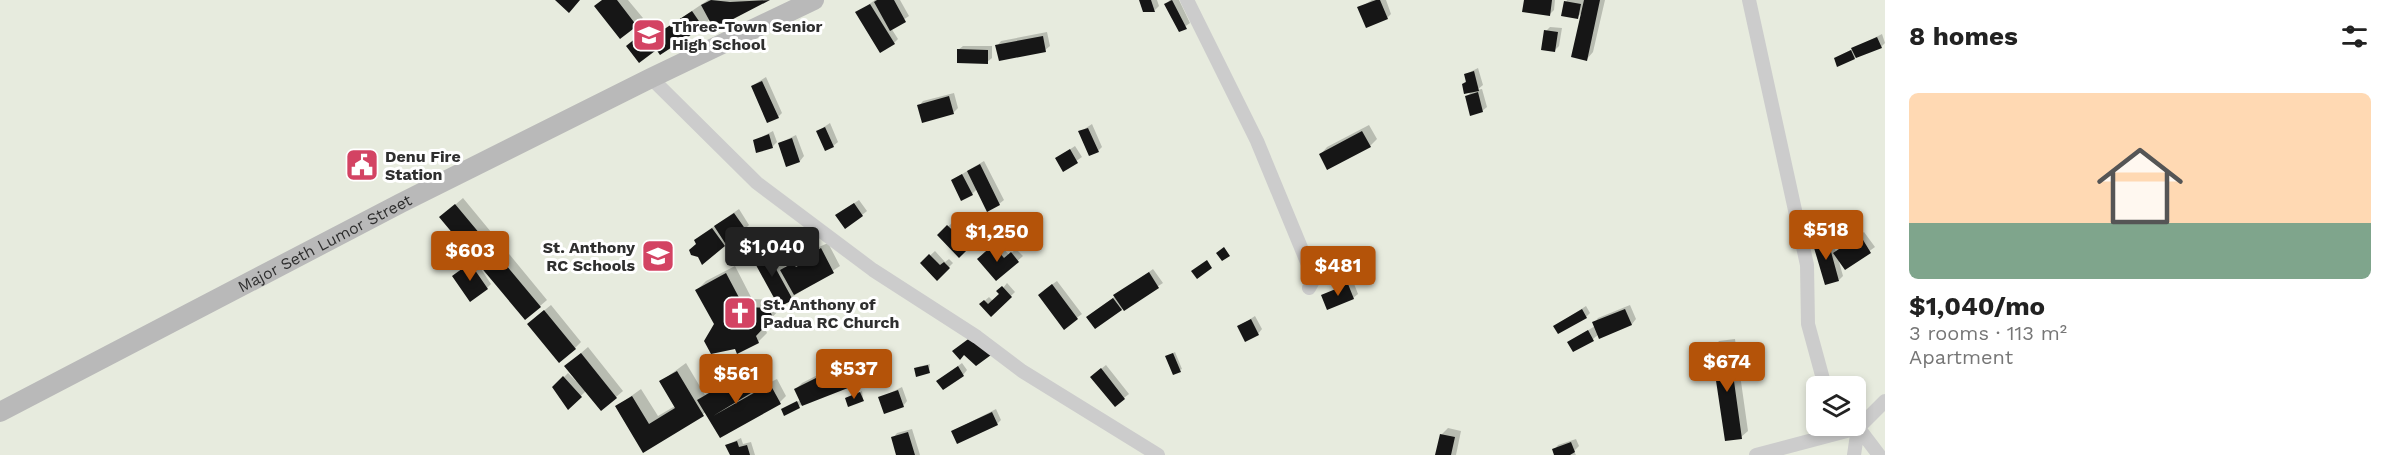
<!DOCTYPE html>
<html lang="en">
<head>
<meta charset="utf-8">
<style>
  body { margin:0; font-family:"Work Sans",sans-serif; background:#f6f6f6; color:#222; height:100vh; display:flex; flex-direction:column; font-size:22px; white-space:nowrap }
  * { box-sizing:border-box; margin:0 }
  p { font-size:20px; color:#767676 }
  .icon { flex:none; width:33px; height:33px; fill:none; stroke:currentColor; stroke-width:2; stroke-linecap:round; stroke-linejoin:round }
  .map { position:relative; flex:1; overflow:hidden }
  .sheet { display:flex; flex-direction:column; background:#fff; width:510px }
  .sheet>* { flex:none }
  .buttons { position:absolute; left:1806px; top:376px; display:grid; gap:12px }
  .buttons a { display:grid; place-items:center; width:60px; height:60px; border-radius:9px; background:#fff; box-shadow:0 3px 9px #0003; font-size:30px }
  .price { position:absolute; translate:-50% -51px; padding:0 14px; border-radius:6px; background:#b45309; color:#fff; font-size:20px; line-height:39px; filter:drop-shadow(0 2px 3px #0008) }
  .price::after { content:''; position:absolute; left:50%; top:36px; width:18px; height:14px; margin-left:-9px; background:inherit; clip-path:polygon(0 0,100% 0,50% 100%) }
  .price.selected { background:#222; color:#fff }
  ul { padding:0; list-style:none }
  li { display:grid; align-content:center; gap:12px; height:318px; padding:0 24px }
  li+li { border-top:2px solid #e0e0e0 }
  li span { display:grid; place-items:center; height:186px; border-radius:9px; color:#555 }
  li>.icon { margin-inline-start:auto }
  span .icon { width:108px; height:108px; fill:#fffc; stroke-width:1 }
  li b { font-size:26px }
  h2 { display:flex; justify-content:space-between; align-items:center; height:72px; padding:0 24px; font-size:26px }
  main { display:flex; flex:1; min-height:0 }
  .map>svg:first-child { display:block }
  .green { fill:#e7ebde; fill-rule:evenodd }
  .shadow { fill:#0003 }
  .building { fill:#161616 }
  .lines { fill:none; stroke-linecap:round; stroke-linejoin:round }
  .street { stroke:#ccc; stroke-width:14 }
  .secondary { stroke:#b9b9b9; stroke-width:20 }
  .labels { text-anchor:middle; dominant-baseline:central; stroke-width:6; stroke-linejoin:round; paint-order:stroke }
  .poi-label { font-size:16px; font-weight:bold; fill:#2f2f2f; stroke:#fff; text-anchor:start }
  .street-label { font-size:16px; fill:#2f2f2f; stroke:#fff }
</style>
</head>
<body>
<main>
<div class="map">
<svg width="1885" height="455" viewBox="0 0 1885 455">
  <rect width="100%" height="100%" fill="#fff"/>
  <!-- green -->
  <path class="green" d="M 0,0 L 1885,0 L 1885,455 L 0,455 ZM 1816,387 L 1856,387 L 1856,426 L 1816,426 Z"/>
  <!-- shadow -->
  <path class="shadow" d="M 603,0 L 628,0 L 643,18 L 621,37 Z
    M 708,0 L 766,0 L 714,27 L 710,19 L 702,26 L 654,50 L 632,42 L 641,35 L 644,39 L 650,35 L 652,38 Z
    M 875,0 L 900,0 L 909,16 L 891,28 L 898,39 L 894,43 L 857,13 Z
    M 1141,0 L 1157,0 L 1159,6 L 1155,10 L 1144,11 Z
    M 1170,0 L 1179,0 L 1190,23 L 1180,30 L 1166,4 Z
    M 1372,0 L 1386,0 L 1391,14 L 1387,18 L 1359,8 Z
    M 1525,0 L 1555,0 L 1554,10 L 1550,14 Z
    M 1567,0 L 1605,0 L 1593,52 L 1587,59 L 1583,12 L 1577,17 L 1566,2 Z
    M 1550,27 L 1562,28 L 1559,46 L 1555,50 L 1546,31 Z
    M 1047,32 L 1050,46 L 1045,50 L 997,46 L 1001,41 Z
    M 1882,34 L 1885,43 L 1881,47 L 1838,65 L 1837,57 Z
    M 963,46 L 992,46 L 992,58 L 987,62 L 958,50 Z
    M 1478,68 L 1483,85 L 1477,90 L 1482,89 L 1487,107 L 1482,111 L 1467,96 L 1472,91 L 1463,84 L 1467,80 L 1466,74 Z
    M 766,77 L 782,113 L 778,117 L 752,86 Z
    M 954,93 L 958,108 L 954,112 L 923,121 L 919,106 L 923,101 Z
    M 830,123 L 838,142 L 833,146 L 818,131 Z
    M 1092,124 L 1102,147 L 1098,151 L 1080,132 Z
    M 1369,125 L 1377,139 L 1370,146 L 1328,168 L 1321,154 L 1327,147 Z
    M 773,131 L 777,142 L 772,147 L 754,141 Z
    M 796,135 L 804,156 L 800,161 L 780,143 Z
    M 1075,146 L 1082,157 L 1063,170 L 1057,158 Z
    M 984,161 L 1004,200 L 999,204 L 977,189 L 972,194 L 952,180 Z
    M 463,198 L 547,300 L 526,318 L 481,265 L 479,266 L 491,284 L 487,288 L 453,276 L 476,259 L 448,211 Z
    M 859,200 L 867,211 L 862,215 L 842,211 Z
    M 739,209 L 749,225 L 745,229 L 724,245 L 698,244 L 700,236 Z
    M 953,222 L 973,242 L 959,255 L 939,235 Z
    M 1864,232 L 1875,247 L 1846,268 L 1838,258 L 1843,276 L 1839,280 L 1814,242 L 1818,237 L 1831,234 L 1836,252 Z
    M 998,242 L 1009,255 L 1016,249 L 1023,256 L 997,279 L 983,254 Z
    M 772,243 L 785,267 L 800,257 L 803,261 L 813,256 L 819,247 L 828,243 L 840,266 L 780,305 L 781,308 L 764,326 L 767,333 L 758,342 L 715,324 L 697,290 L 706,281 L 735,266 L 752,299 L 777,300 L 753,256 L 759,251 L 759,254 L 772,247 L 771,244 L 760,250 Z
    M 935,251 L 945,262 L 949,259 L 953,263 L 937,279 L 922,263 Z
    M 1153,269 L 1163,283 L 1095,327 L 1092,313 Z
    M 1057,281 L 1082,314 L 1064,327 L 1044,290 Z
    M 1353,281 L 1358,294 L 1353,298 L 1323,295 Z
    M 1007,283 L 1015,292 L 991,315 L 981,304 L 989,297 L 993,301 Z
    M 551,305 L 581,342 L 575,348 L 536,317 Z
    M 1630,305 L 1636,319 L 1632,324 L 1600,337 L 1599,334 L 1593,339 L 1569,342 L 1595,326 L 1594,323 L 1598,318 Z
    M 1586,306 L 1590,313 L 1586,317 L 1555,326 Z
    M 1255,316 L 1262,329 L 1258,334 L 1238,327 Z
    M 1735,339 L 1748,431 L 1741,437 L 1713,348 L 1719,341 Z
    M 588,347 L 623,391 L 616,397 L 586,391 L 568,408 L 554,387 L 568,373 L 576,381 L 578,380 L 566,366 Z
    M 1175,352 L 1182,369 L 1180,370 L 1167,356 Z
    M 847,360 L 859,378 L 852,384 L 799,406 L 784,408 L 801,400 L 796,389 L 802,383 Z
    M 686,363 L 705,395 L 747,369 L 757,386 L 752,391 L 777,379 L 786,396 L 780,402 L 721,436 L 706,412 L 643,451 L 616,407 L 641,389 L 658,416 L 675,406 L 660,382 Z
    M 962,363 L 967,370 L 963,375 L 938,381 Z
    M 930,364 L 929,372 L 915,369 L 917,367 Z
    M 1106,365 L 1129,394 L 1115,405 L 1096,373 Z
    M 902,387 L 907,401 L 903,406 L 880,398 Z
    M 862,391 L 863,399 L 846,398 L 848,397 Z
    M 996,409 L 1001,420 L 997,424 L 953,431 Z
    M 1448,428 L 1461,431 L 1456,455 L 1437,455 L 1441,435 Z
    M 912,429 L 920,455 L 898,455 L 893,438 L 897,433 Z
    M 741,438 L 743,444 L 751,442 L 755,455 L 731,455 L 727,445 Z
    M 1576,439 L 1579,446 L 1574,451 L 1576,455 L 1556,455 L 1554,450 L 1558,445 Z"/>
  <!-- building -->
  <path class="building" d="M 555,0 L 580,0 L 569,13 Z
    M 602,0 L 617,0 L 637,26 L 620,39 L 594,6 Z
    M 711,0 L 730,2 L 770,0 L 714,29 L 701,5 Z
    M 877,0 L 894,0 L 906,22 L 890,31 L 874,2 Z
    M 1139,0 L 1151,0 L 1155,12 L 1143,12 Z
    M 1172,0 L 1187,29 L 1179,32 L 1164,4 Z
    M 1376,0 L 1380,0 L 1388,19 L 1366,28 L 1357,7 Z
    M 1524,0 L 1552,0 L 1550,16 L 1522,12 Z
    M 1584,0 L 1600,0 L 1587,61 L 1571,57 Z
    M 1564,1 L 1581,4 L 1578,19 L 1561,16 Z
    M 870,4 L 895,44 L 880,53 L 855,12 Z
    M 692,11 L 703,27 L 660,55 L 649,39 Z
    M 1544,30 L 1558,32 L 1555,52 L 1541,50 Z
    M 1043,36 L 1046,52 L 999,61 L 995,45 Z
    M 1877,37 L 1882,48 L 1856,58 L 1851,48 Z
    M 636,38 L 639,42 L 645,38 L 655,51 L 639,63 L 626,46 Z
    M 957,49 L 988,50 L 988,64 L 957,63 Z
    M 1851,50 L 1855,59 L 1837,67 L 1834,58 Z
    M 1474,71 L 1479,91 L 1464,94 L 1462,84 L 1466,82 L 1464,74 Z
    M 762,81 L 779,118 L 767,123 L 751,86 Z
    M 1478,92 L 1483,112 L 1470,116 L 1465,96 Z
    M 949,96 L 954,114 L 922,123 L 917,105 Z
    M 825,127 L 834,147 L 825,151 L 816,131 Z
    M 1088,128 L 1099,152 L 1089,156 L 1078,131 Z
    M 1362,131 L 1371,147 L 1327,170 L 1319,154 Z
    M 769,134 L 773,148 L 756,153 L 753,140 Z
    M 792,138 L 800,162 L 786,167 L 778,143 Z
    M 1070,149 L 1078,163 L 1063,172 L 1055,158 Z
    M 980,164 L 1000,205 L 987,212 L 967,171 Z
    M 962,174 L 973,195 L 961,201 L 951,180 Z
    M 854,203 L 863,216 L 845,229 L 835,215 Z
    M 455,204 L 541,307 L 525,320 L 439,217 Z
    M 734,213 L 746,230 L 725,243 L 714,226 Z
    M 947,225 L 970,247 L 959,258 L 937,235 Z
    M 712,228 L 725,246 L 702,265 L 698,257 L 691,255 L 689,250 L 696,244 L 694,240 Z
    M 1860,235 L 1871,253 L 1845,270 L 1833,253 Z
    M 1827,237 L 1839,281 L 1825,285 L 1812,241 Z
    M 993,245 L 1004,258 L 1011,252 L 1019,262 L 996,281 L 977,259 Z
    M 1224,247 L 1230,256 L 1222,261 L 1216,253 Z
    M 821,248 L 834,273 L 794,295 L 780,270 L 793,263 L 796,267 L 813,258 L 811,254 Z
    M 765,249 L 793,300 L 779,307 L 751,256 Z
    M 929,254 L 940,265 L 944,262 L 950,268 L 937,281 L 920,263 Z
    M 1207,260 L 1212,268 L 1197,279 L 1191,271 Z
    M 470,263 L 488,289 L 470,302 L 452,276 Z
    M 1149,272 L 1159,288 L 1124,311 L 1113,295 Z
    M 726,273 L 744,307 L 769,308 L 773,318 L 756,336 L 759,343 L 737,354 L 735,349 L 711,354 L 704,341 L 714,324 L 695,290 Z
    M 1052,284 L 1078,319 L 1064,330 L 1038,295 Z
    M 1348,284 L 1354,299 L 1327,310 L 1321,295 Z
    M 1002,286 L 1012,297 L 991,317 L 979,304 L 984,300 L 988,304 L 999,294 L 996,291 Z
    M 1113,298 L 1122,310 L 1095,329 L 1086,317 Z
    M 1582,309 L 1587,318 L 1558,334 L 1553,326 Z
    M 1625,309 L 1632,325 L 1599,339 L 1592,322 Z
    M 544,310 L 576,349 L 559,363 L 527,324 Z
    M 1251,319 L 1259,335 L 1245,342 L 1237,326 Z
    M 1588,330 L 1594,341 L 1573,352 L 1567,342 Z
    M 971,337 L 991,355 L 976,366 L 964,355 L 960,360 L 952,351 Z
    M 1729,345 L 1742,439 L 1725,441 L 1711,347 Z
    M 581,353 L 617,398 L 601,411 L 564,366 Z
    M 1173,353 L 1181,372 L 1173,375 L 1165,356 Z
    M 928,365 L 930,373 L 916,377 L 914,368 Z
    M 840,366 L 853,386 L 802,406 L 794,389 Z
    M 958,366 L 964,376 L 943,390 L 936,381 Z
    M 1101,368 L 1125,399 L 1115,407 L 1090,377 Z
    M 677,371 L 704,416 L 643,453 L 615,406 L 632,396 L 649,424 L 675,408 L 659,381 Z
    M 740,375 L 751,393 L 713,416 L 770,384 L 781,404 L 720,438 L 697,400 Z
    M 563,376 L 582,397 L 568,410 L 552,387 Z
    M 898,390 L 904,407 L 884,414 L 878,397 Z
    M 860,392 L 864,401 L 848,407 L 845,398 Z
    M 797,401 L 800,408 L 784,416 L 781,409 Z
    M 992,412 L 998,425 L 957,444 L 951,431 Z
    M 908,432 L 915,455 L 896,455 L 891,437 Z
    M 1440,434 L 1455,437 L 1451,455 L 1435,455 Z
    M 737,441 L 739,447 L 747,445 L 750,455 L 730,455 L 725,445 Z
    M 1571,442 L 1575,452 L 1570,455 L 1554,455 L 1552,449 Z"/>
  <g class="lines">
    <!-- street -->
    <path class="street" d="M 1187,0 L 1257,141 L 1314,279 L 1309,288
      M 1749,0 L 1807,265 L 1808,324 L 1823,379 L 1829,387
      M 651,78 L 757,183 L 873,270 L 977,337 L 1022,371 L 1158,455
      M 1857,426 L 1879,455
      M 1756,455 L 1858,428
      M 1854,455 L 1858,428 L 1885,401"/>
    <!-- secondary -->
    <path class="secondary" id="s1" d="M 0,412 L 401,203 L 651,78 L 814,0"/>
  </g>
  <!-- icons -->
  <defs>
    <g id="school-square" transform="scale(1.725)"><rect x="-9" y="-9" width="18" height="18" rx="4" fill="#d34363" stroke="#fff"/><path d="M0-5L7-2L0 1L-7-2ZM-4 1L0 2.5L4 1V4Q0 6-4 4Z" fill="#fff"/></g>
    <g id="civic-square" transform="scale(1.725)"><rect x="-9" y="-9" width="18" height="18" rx="4" fill="#d34363" stroke="#fff"/><path d="M-.6-6.5H3V-4.5H.6V-3L4-1V1h2V6H-6V1h2V-1L-.6-3ZM-1.2 2.5V6h2.4V2.5Z" fill="#fff"/></g>
    <g id="church-square" transform="scale(1.725)"><rect x="-9" y="-9" width="18" height="18" rx="4" fill="#d34363" stroke="#fff"/><path d="M-1.2-6h2.4v3.5h3.3v2.4h-3.3V6h-2.4V-.1h-3.3v-2.4h3.3Z" fill="#fff"/></g>
  </defs>
  <g fill-rule="evenodd">
    <use href="#school-square" x="649" y="35"/>
    <use href="#civic-square" x="362" y="165"/>
    <use href="#school-square" x="658" y="256"/>
    <use href="#church-square" x="740" y="313"/>
  </g>
  <g class="labels">
    <!-- poi labels -->
    <g class="poi-label">
      <text x="672" y="26">Three-Town Senior<tspan x="672" dy="18">High School</tspan></text>
      <text x="385" y="156">Denu Fire<tspan x="385" dy="18">Station</tspan></text>
      <text x="635" y="247" text-anchor="end">St. Anthony<tspan x="635" dy="18">RC Schools</tspan></text>
      <text x="763" y="304">St. Anthony of<tspan x="763" dy="18">Padua RC Church</tspan></text>
    </g>
    <!-- street labels -->
    <g class="street-label">
      <text stroke="none"><textPath href="#s1" startOffset="366">Major Seth Lumor Street</textPath></text>
    </g>
  </g>
</svg>
<div class="buttons">
<a><svg class="icon" aria-label="layers" viewBox="0 0 24 24"><path d="M12 4l9 5-9 5-9-5zM3 14l9 5 9-5"/></svg></a>
</div>
<b class="price" style="left:1826px;top:261px">$518</b>
<b class="price" style="left:997px;top:263px">$1,250</b>
<b class="price selected" style="left:772px;top:278px">$1,040</b>
<b class="price" style="left:470px;top:282px">$603</b>
<b class="price" style="left:1338px;top:297px">$481</b>
<b class="price" style="left:1727px;top:393px">$674</b>
<b class="price" style="left:854px;top:400px">$537</b>
<b class="price" style="left:736px;top:405px">$561</b>
</div>
<section class="sheet">
<h2>8 homes<svg class="icon" aria-label="filters" viewBox="0 0 24 24"><path d="M4 7h16M4 17h16"/><circle cx="9" cy="7" r="2"/><circle cx="15" cy="17" r="2"/></svg></h2>
<ul>
<li><span style="background:linear-gradient(#ffd9b3 70%,#7fa58c 0)"><svg class="icon" aria-label="home" viewBox="0 0 24 24"><path d="M3 11l9-7 9 7M6 9v11h12V9"/></svg></span><div><b>$1,040/mo</b><p>3 rooms · 113 m²</p><p>Apartment</p></div></li>
</ul>
</section>
</main>
</body>
</html>
